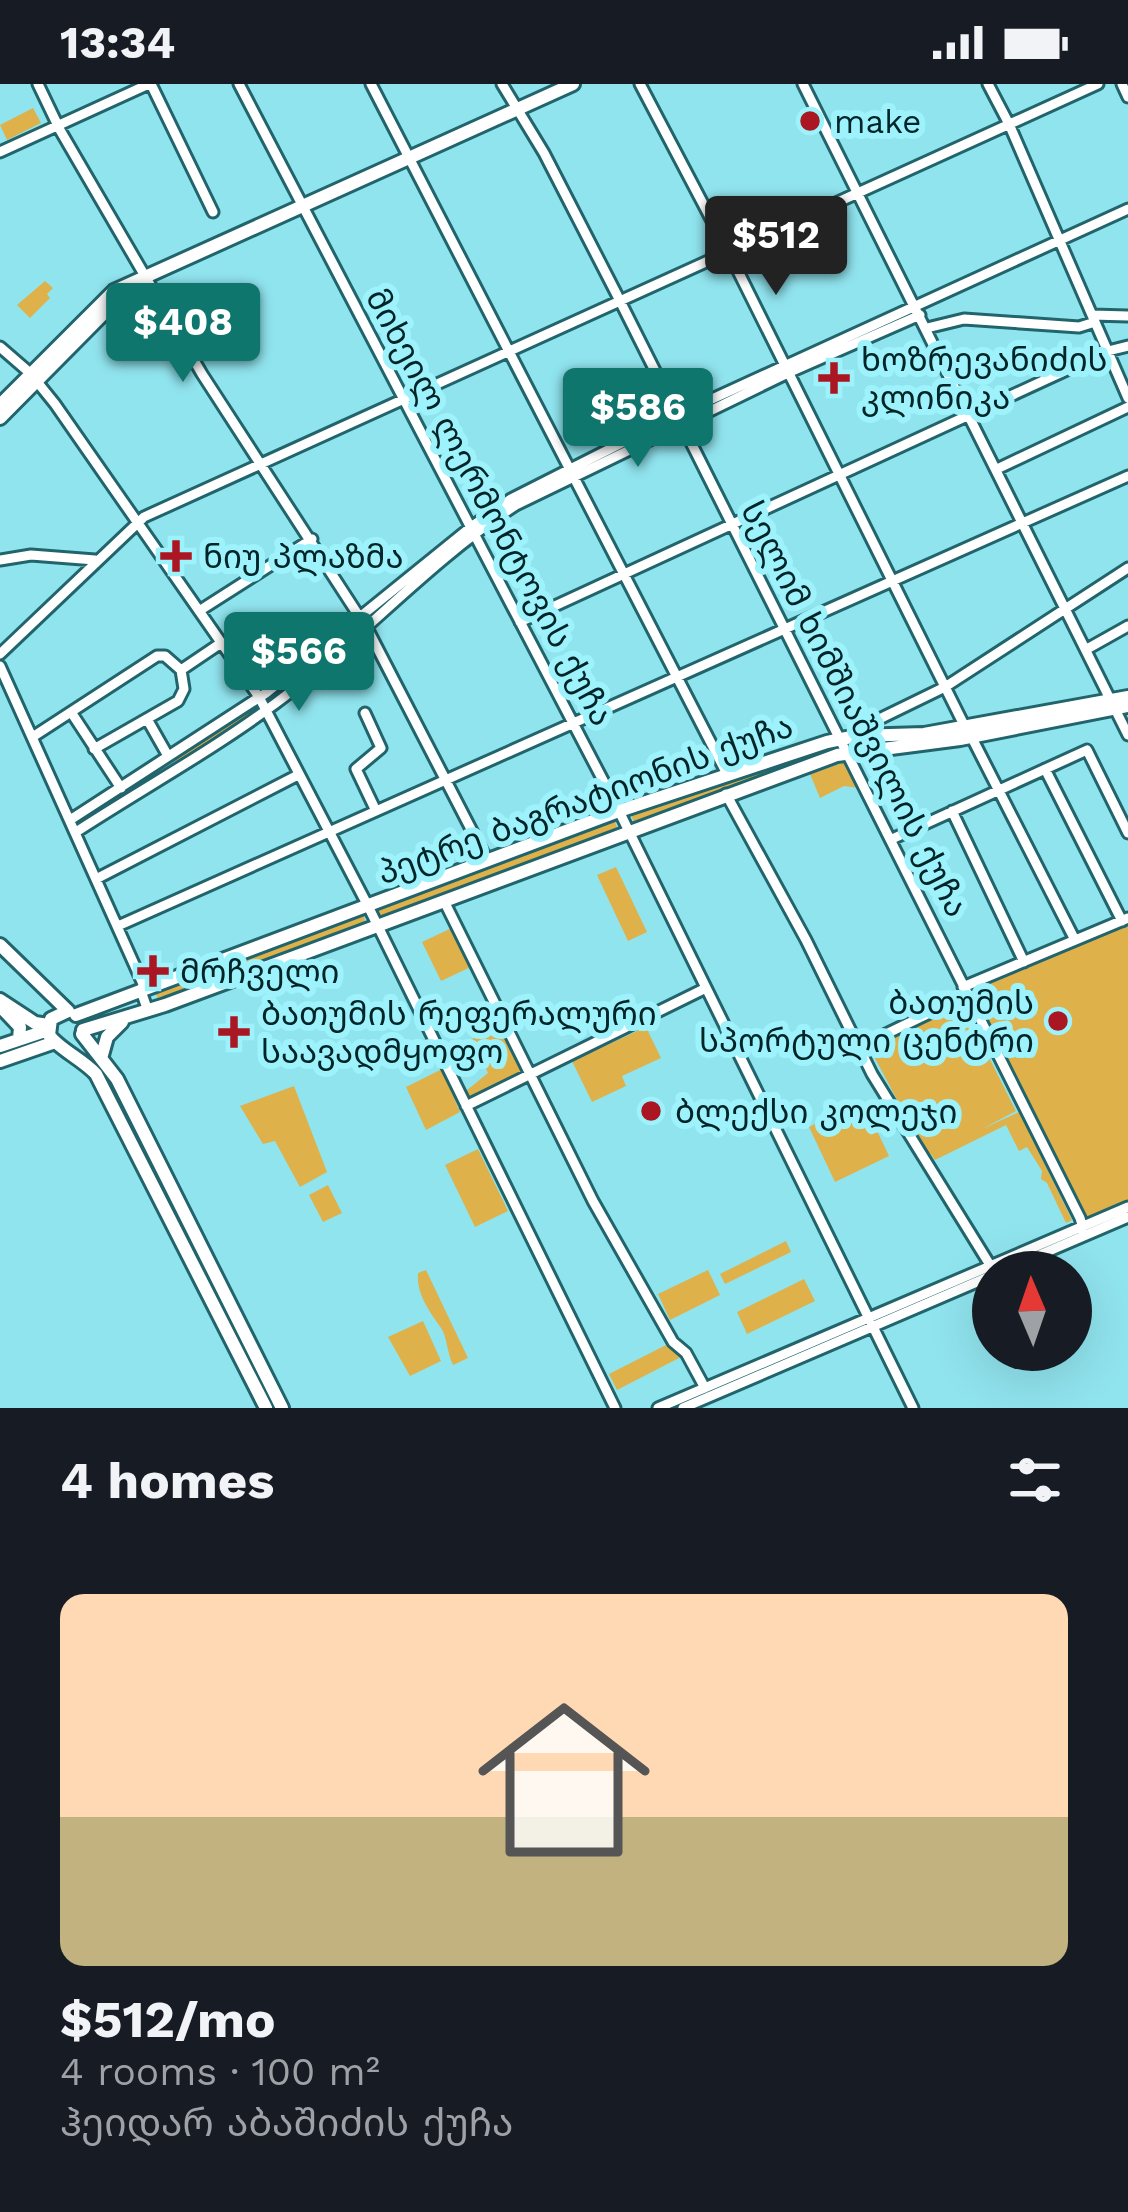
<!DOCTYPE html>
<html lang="en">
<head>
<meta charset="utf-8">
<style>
  body { margin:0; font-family:"Work Sans","Noto Sans Georgian",sans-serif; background:#20242c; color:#f1f3f6; height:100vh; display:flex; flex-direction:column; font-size:45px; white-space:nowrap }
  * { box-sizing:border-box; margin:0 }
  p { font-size:39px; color:#9ea1a6 }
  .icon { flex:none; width:66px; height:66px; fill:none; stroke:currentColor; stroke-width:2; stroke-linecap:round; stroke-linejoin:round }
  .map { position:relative; height:1324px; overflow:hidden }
  .details { display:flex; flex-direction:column; background:#171b24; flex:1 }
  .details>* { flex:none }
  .needle { width:78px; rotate:358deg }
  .controls { position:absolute; left:972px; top:1167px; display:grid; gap:24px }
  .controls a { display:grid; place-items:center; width:120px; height:120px; border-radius:50%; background:#171b24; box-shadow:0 12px 48px #0002; font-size:60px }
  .price { position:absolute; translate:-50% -102px; padding:0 27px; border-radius:12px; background:#0f766e; color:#fff; font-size:39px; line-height:78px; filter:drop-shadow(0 3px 6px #0008) }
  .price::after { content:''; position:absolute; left:50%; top:72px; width:36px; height:27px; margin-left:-18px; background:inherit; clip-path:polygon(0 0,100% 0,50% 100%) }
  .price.active { background:#222; color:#fff }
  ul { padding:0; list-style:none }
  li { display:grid; align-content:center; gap:24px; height:636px; padding:0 60px }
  li span { display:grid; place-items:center; height:372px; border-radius:24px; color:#555 }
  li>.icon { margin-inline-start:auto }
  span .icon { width:216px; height:216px; fill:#fffc; stroke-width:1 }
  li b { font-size:51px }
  h2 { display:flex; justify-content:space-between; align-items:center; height:144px; padding:0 60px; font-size:51px }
  .status { display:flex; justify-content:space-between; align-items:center; height:84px; padding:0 60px; background:#171b24; direction:ltr }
  .status svg { height:33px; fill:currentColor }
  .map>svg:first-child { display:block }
  .green { fill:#deb14b }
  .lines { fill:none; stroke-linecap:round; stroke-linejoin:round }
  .minor-casing { stroke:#21646b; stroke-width:15 }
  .major-casing { stroke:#21646b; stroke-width:18 }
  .minor { stroke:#fff; stroke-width:9 }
  .major { stroke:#fff; stroke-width:12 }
  .poi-dot { fill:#aa1621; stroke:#9df2fb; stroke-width:4.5 }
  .labels { text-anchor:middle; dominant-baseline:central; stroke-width:12; stroke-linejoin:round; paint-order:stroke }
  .poi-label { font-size:33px; fill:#002528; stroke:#9df2fb; text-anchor:start }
  .street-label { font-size:33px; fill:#002528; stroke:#9df2fb }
</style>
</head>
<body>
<div class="status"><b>13:34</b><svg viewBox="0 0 49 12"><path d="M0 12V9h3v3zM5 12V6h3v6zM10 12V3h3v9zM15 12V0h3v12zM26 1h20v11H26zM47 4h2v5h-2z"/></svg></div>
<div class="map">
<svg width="1128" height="1324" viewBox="0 0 1128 1324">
  <rect width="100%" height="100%" fill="#90e4ee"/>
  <!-- green -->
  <path class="green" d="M 33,24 L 41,39 L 7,56 L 0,41 Z
    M 45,197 L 53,204 L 47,210 L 50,214 L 30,234 L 17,221 Z
    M 250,623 L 256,630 L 176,678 L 173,674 Z
    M 830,662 L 837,667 L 635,741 L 630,728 Z
    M 845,678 L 859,704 L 844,702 L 820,714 L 810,690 Z
    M 614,735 L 618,746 L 383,834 L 375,826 Z
    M 616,783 L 647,848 L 628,857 L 597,791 Z
    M 364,829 L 365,842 L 159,917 L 155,908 Z
    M 1128,841 L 1128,1119 L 1086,1135 L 974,906 Z
    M 456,842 L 475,881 L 441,897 L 422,858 Z
    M 961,918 L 1016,1027 L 982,1045 L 1019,1028 L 1072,1136 L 1066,1139 L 1047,1099 L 1041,1095 L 1042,1087 L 1027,1063 L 1019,1067 L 1006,1041 L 935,1076 L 931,1070 L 927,1072 L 869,963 Z
    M 500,942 L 526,988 L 470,1016 L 466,1007 L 488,989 L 472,955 Z
    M 646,943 L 661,974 L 622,992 L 626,1002 L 592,1018 L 572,977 Z
    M 442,985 L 460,1028 L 426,1046 L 406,1003 Z
    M 294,1002 L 327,1088 L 300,1103 L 275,1057 L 263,1060 L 240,1022 Z
    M 863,1017 L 889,1072 L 835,1098 L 809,1043 Z
    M 478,1065 L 508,1127 L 475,1143 L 445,1081 Z
    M 328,1101 L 342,1129 L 323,1138 L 309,1111 Z
    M 786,1157 L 791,1168 L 725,1200 L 720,1190 Z
    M 426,1186 L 468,1274 L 453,1281 C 447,1269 447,1252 441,1244 C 430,1228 416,1210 418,1189 Z
    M 708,1186 L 720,1211 L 670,1236 L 658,1210 Z
    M 804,1195 L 815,1217 L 747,1250 L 737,1228 Z
    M 423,1237 L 441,1277 L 410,1292 L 388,1253 Z
    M 670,1259 L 681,1273 L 617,1306 L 609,1290 Z"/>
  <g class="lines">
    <!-- minor casing -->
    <g class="minor-casing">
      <path id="minor" d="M 38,0 L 60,46 L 202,290 L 368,546 L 487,776
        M 151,0 L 213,128
        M 239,0 L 619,727 L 913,1324
        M 371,0 L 727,690
        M 502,0 L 544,69 L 616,209 L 1080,1134 L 1085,1151
        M 640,0 L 731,173 L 965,643
        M 803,0 L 1128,651
        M 988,0 L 1009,40 L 1128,314
        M 1122,0 L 1128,13
        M 0,68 L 149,0
        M 1092,231 L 1128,232
        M 927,244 L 964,235 L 1079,243 L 1095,238
        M 0,263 L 30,289 L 55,320 L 259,613 L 368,822 L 615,1324
        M 997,385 L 1128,323
        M 0,476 L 31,471 L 95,476
        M 199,527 L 312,455
        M 520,538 L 1108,267 L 1128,262
        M 1087,565 L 1128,542
        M 0,570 L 144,433 L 1098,0
        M 0,582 L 143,900 L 141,907 L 148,927
        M 181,586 L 221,559
        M 71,628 L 121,704
        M 365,629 L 381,664 L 356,685 L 376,727
        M 147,635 L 168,672
        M 858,651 L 869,640 L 945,603 L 1128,484
        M 34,652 L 157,572 L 165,572 L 181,586 L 184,605 L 178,617 L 94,665
        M 971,652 L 1075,856
        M 1045,685 L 1122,837
        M 726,710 L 806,856 L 872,990 L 990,1181
        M 952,727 L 1024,878
        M 70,736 L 266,609 L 471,443 L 511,415 L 677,331 L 1128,125
        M 76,748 C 142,705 213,666 276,619 C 359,557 429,477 516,421 L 788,289 L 920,231
        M 892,755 L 1087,666 L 1128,749
        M 96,795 L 298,691
        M 444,817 L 593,1117 L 673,1258 L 686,1269 L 705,1304
        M 118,842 L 1128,392
        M 963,903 L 1128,834
        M 859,963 L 967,911
        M 466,1022 L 706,904
        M 1000,1188 L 1128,1133
        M 658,1324 L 1128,1123
        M 683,1324 L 993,1191"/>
    </g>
    <!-- major casing -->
    <g class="major-casing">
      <path id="major" d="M 0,321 L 114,207 L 573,0
        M 0,334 L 112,221
        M 0,861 L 68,927
        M 0,916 L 35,939 L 48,941
        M 1,923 L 20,943 L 19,955
        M 68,927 L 51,935 L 49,951 C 59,965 82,975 96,990 L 266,1324
        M 76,931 L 619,727 L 827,658 L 856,652 L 924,650 L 1128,613
        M 83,946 L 165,921 L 837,671 L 960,655 L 1127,622
        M 82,950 L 117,995 L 282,1324
        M 0,962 L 48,946
        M 102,971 L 107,953 L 122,938
        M 0,977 L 55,958"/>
    </g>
    <!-- minor -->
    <use href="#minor" class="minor"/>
    <!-- major -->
    <use href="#major" class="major"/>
  </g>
  <!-- markers -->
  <g class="poi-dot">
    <circle cx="810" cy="37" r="12"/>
    <path d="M828 276h12v12h12v12h-12v12h-12v-12h-12v-12h12z"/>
    <path d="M170 454h12v12h12v12h-12v12h-12v-12h-12v-12h12z"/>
    <path d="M147 869h12v12h12v12h-12v12h-12v-12h-12v-12h12z"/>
    <circle cx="1058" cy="937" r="12"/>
    <path d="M228 930h12v12h12v12h-12v12h-12v-12h-12v-12h12z"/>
    <circle cx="651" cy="1027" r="12"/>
  </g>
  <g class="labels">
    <!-- poi labels -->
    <g class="poi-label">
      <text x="834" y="37">make</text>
      <text x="861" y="275">ხოზრევანიძის<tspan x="861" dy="38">კლინიკა</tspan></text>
      <text x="203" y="472">ნიუ პლაზმა</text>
      <text x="180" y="887">მრჩველი</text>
      <text x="1034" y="918" text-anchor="end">ბათუმის<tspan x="1034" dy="38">სპორტული ცენტრი</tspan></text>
      <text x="261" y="929">ბათუმის რეფერალური<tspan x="261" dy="38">საავადმყოფო</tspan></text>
      <text x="675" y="1027">ბლექსი კოლეჯი</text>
    </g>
    <!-- street labels -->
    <g class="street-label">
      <text transform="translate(490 423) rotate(62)">მიხეილ ლერმონტოვის ქუჩა</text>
      <text transform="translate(855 625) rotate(63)">სელიმ ხიმშიაშვილის ქუჩა</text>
      <text transform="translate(585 715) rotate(-20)">პეტრე ბაგრატიონის ქუჩა</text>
    </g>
  </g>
</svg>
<div class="controls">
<a><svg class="needle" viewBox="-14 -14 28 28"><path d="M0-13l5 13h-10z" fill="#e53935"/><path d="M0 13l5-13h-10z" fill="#9ea1a6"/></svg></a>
</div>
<b class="price active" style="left:776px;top:214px">$512</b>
<b class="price" style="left:183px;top:301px">$408</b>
<b class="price" style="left:638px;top:386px">$586</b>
<b class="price" style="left:299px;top:630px">$566</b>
</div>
<section class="details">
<h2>4 homes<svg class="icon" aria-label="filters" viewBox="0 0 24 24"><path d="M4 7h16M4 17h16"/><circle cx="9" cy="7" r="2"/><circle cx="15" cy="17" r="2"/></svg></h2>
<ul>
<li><span style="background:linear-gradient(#ffd9b3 60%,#c2b280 0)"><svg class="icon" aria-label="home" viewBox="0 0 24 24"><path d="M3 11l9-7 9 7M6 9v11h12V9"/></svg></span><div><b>$512/mo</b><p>4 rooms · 100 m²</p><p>ჰეიდარ აბაშიძის ქუჩა</p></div></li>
</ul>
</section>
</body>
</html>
